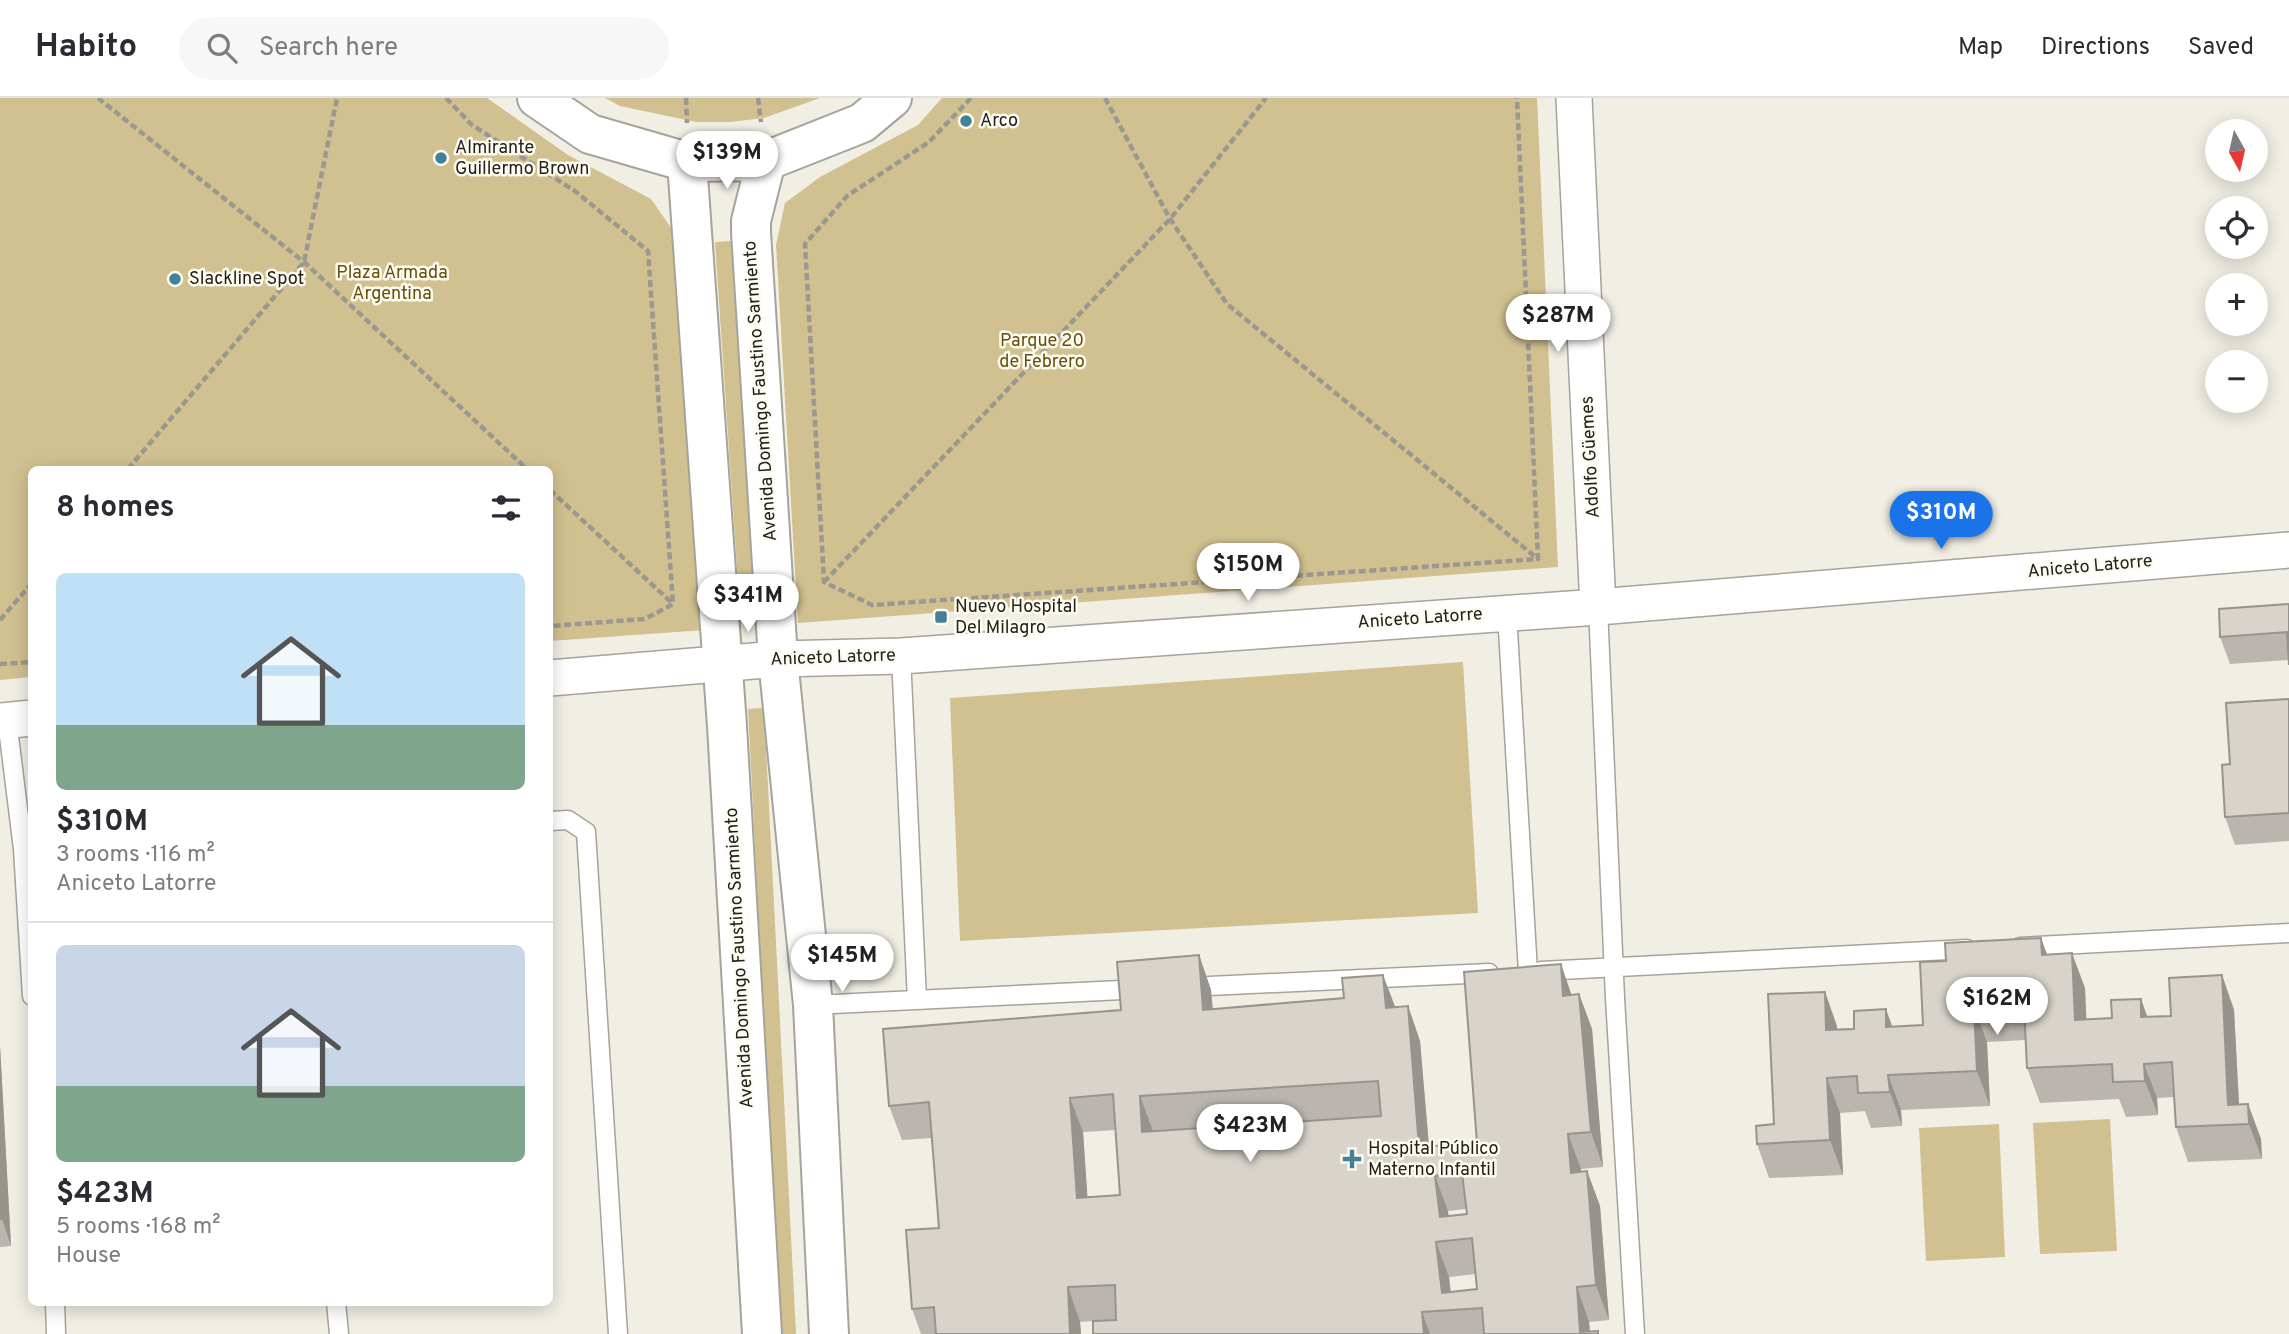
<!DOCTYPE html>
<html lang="en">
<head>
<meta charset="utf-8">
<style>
  body { margin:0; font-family:Overpass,sans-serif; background:#f7f7f7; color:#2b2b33; height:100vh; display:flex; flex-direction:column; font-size:26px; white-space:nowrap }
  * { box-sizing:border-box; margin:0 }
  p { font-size:23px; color:#7c7c81 }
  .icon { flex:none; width:38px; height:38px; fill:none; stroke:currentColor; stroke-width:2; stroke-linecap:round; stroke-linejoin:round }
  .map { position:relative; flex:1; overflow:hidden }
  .sheet { position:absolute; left:28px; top:368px; width:525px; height:840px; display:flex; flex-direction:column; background:#fff; border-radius:10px; box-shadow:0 4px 18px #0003 }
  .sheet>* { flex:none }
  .needle { width:46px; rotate:172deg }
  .tools { position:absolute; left:2205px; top:21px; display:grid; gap:14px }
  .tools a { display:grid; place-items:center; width:63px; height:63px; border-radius:50%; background:#fff; box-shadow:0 4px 18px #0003; font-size:35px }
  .price { position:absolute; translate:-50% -60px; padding:0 16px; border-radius:24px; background:#fff; color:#222; font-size:23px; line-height:46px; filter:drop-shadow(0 2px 4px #0008) }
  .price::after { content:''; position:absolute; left:50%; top:42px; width:21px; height:16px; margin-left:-10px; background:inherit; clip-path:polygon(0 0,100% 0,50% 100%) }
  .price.selected { background:#1a73e8; color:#fff }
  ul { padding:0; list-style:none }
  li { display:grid; align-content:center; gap:14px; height:371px; padding:0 28px }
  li+li { border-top:2px solid #e1e1e2 }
  li span { display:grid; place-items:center; height:217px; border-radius:10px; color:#555 }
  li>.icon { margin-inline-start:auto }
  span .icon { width:126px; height:126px; fill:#fffc; stroke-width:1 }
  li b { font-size:30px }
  h2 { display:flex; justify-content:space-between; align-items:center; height:84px; padding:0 28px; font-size:30px }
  header { display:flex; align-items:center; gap:42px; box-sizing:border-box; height:98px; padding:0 35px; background:#fff; border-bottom:2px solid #e1e1e2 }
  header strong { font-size:33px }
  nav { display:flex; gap:38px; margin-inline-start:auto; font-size:24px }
  .search { width:490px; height:63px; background:#f7f7f7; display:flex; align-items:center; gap:18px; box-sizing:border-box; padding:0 24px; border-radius:38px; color:#7c7c81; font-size:26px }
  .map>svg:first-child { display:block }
  .green { fill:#d1c190 }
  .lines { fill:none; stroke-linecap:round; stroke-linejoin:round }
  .lane-casing { stroke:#a6a39a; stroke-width:21 }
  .street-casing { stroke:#a6a39a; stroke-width:38 }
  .secondary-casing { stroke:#a6a39a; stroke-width:42 }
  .path { stroke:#9a9891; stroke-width:4.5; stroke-dasharray:7 3.5; stroke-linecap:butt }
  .lane { stroke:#fff; stroke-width:18 }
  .street { stroke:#fff; stroke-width:35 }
  .secondary { stroke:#fff; stroke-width:38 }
  .wall { fill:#bab6af; fill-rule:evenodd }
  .shaded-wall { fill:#97948e }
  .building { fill:#d8d4cb; stroke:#97948e; stroke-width:2; fill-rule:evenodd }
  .poi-dot { fill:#428196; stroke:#fefbf1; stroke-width:2.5 }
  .labels { text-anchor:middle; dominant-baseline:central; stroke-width:5; stroke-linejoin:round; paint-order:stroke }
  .poi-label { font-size:18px; fill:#22211e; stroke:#fefbf1; text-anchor:start }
  .park-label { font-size:18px; fill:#64500d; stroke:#fefbf1 }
  .street-label { font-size:18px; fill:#22211e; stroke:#fefbf1 }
</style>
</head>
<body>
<header>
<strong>Habito</strong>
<div class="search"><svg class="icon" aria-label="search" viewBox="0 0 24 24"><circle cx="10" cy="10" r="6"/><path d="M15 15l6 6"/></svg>Search here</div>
<nav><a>Map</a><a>Directions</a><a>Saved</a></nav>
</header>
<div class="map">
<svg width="2289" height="1236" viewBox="0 0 2289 1236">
  <rect width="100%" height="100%" fill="#f1eee4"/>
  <!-- green -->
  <path class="green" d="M 0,0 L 487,0 L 568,57 L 651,101 L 674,134 L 704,532 L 550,543 L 550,371 L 32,371 L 31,579 L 0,582 Z
    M 605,0 L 820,0 L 764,20 L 730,24 L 696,24 L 620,8 Z
    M 942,0 L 1537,0 L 1558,469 L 798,525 L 776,147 L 785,105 L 820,79 L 918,27 Z
    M 731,143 L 755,499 L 739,500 L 715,144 Z
    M 1463,564 L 1478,815 L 960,843 L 950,600 Z
    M 764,610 L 796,1236 L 780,1236 L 748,611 Z
    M 2110,1021 L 2117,1153 L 2040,1156 L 2033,1025 Z
    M 1999,1026 L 2005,1159 L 1926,1163 L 1919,1030 Z"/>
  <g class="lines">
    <!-- lane casing -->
    <g class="lane-casing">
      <path id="lane" d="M 1598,509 L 1615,900 L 1635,1236
        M 1507,515 L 1528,874
        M 901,558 L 917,902
        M 7,622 L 23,751 L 32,750
        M 550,723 L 568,722 L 586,734 L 618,1236
        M 23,751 L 32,898
        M 2020,849 L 2289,835
        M 1541,873 L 1967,851
        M 1188,889 L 1489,875
        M 813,907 L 1142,891
        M 55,1204 L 56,1236
        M 336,1204 L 339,1236"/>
    </g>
    <!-- street casing -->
    <g class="street-casing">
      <path id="street" d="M 1574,0 L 1598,509
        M 550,580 L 778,561 L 901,558 L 1598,509 L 2289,452
        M 0,623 L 32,620"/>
    </g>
    <!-- secondary casing -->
    <g class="secondary-casing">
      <path id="secondary" d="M 537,0 L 590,36 L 687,64 L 766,63 L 862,25 L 892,0
        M 766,63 L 751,123 L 751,134 L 778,561 L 813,907 L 829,1236
        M 687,64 L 727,628 L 762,1236"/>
    </g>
    <!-- path -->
    <path class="path" d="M 98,0 L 304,164 L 527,371
      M 446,0 L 472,27 L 575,93 L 648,153 L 673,506 L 645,521 L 550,528
      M 686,0 L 687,25
      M 758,0 L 761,24
      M 971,0 L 929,44 L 847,98 L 805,146 L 824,484 L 872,507 L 1538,461 L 1517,0
      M 1105,0 L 1170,121 L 1227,206 L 1538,461
      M 128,371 L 304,164 L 337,0
      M 550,392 L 672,505
      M 824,484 L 1170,121 L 1266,0
      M 0,522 L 32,485
      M 0,566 L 32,564"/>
    <!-- lane -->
    <use href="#lane" class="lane"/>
    <!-- street -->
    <use href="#street" class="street"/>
    <!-- secondary -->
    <use href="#secondary" class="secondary"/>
  </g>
  <!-- wall -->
  <path class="wall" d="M 2289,506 L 2289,562 L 2230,566 L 2220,539 Z
    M 2289,601 L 2289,743 L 2235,747 L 2225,719 Z
    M 2047,856 L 2085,890 L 2086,921 L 2112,920 L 2141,901 L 2147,919 L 2171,918 L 2222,877 L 2234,912 L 2239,1006 L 2248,1006 L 2261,1041 L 2262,1061 L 2188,1064 L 2176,1029 L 2174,999 L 2157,1000 L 2158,1017 L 2126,1019 L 2119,1001 L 2040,1005 L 2027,970 L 2026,942 L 1987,944 L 1990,1008 L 1901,1012 L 1902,1028 L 1871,1030 L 1865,1013 L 1840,1015 L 1843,1077 L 1769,1080 L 1757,1046 L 1774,1026 L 1825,894 L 1837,931 L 1923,927 Z
    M 1199,857 L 1211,892 L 1213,911 L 1408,908 L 1420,943 L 1429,1049 L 1477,1045 L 1572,897 L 1579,896 L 1592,931 L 1603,1069 L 1581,1071 L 1581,1074 L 1587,1073 L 1600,1108 L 1609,1222 L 1589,1224 L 1590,1233 L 1599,1236 L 1093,1236 L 1093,1223 L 1080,1224 L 1081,1236 L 921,1236 L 912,1211 L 939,1130 L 932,1040 L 902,1042 L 889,1008 L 1121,912 ZM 1115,1032 L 1120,1097 L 1087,1099 L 1083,1034 ZM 1466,1111 L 1467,1116 L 1448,1118 L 1448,1113 ZM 1476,1176 L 1477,1191 L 1451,1194 L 1449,1179 Z
    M 0,948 L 11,1148 L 0,1149 Z"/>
  <!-- shaded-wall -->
  <path class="shaded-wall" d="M 2041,840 L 2054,875 L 2042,857 Z
    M 2072,855 L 2085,890 L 2088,957 L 2075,922 Z
    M 1199,857 L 1211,892 L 1215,946 L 1203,912 Z
    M 1561,866 L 1573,901 L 1563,898 Z
    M 1383,877 L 1396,911 L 1386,910 Z
    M 2222,877 L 2234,912 L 2240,1026 L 2228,1007 Z
    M 1825,894 L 1837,928 L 1839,967 L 1826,932 Z
    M 1579,896 L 1592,931 L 1603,1069 L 1591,1034 Z
    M 2141,901 L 2153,935 L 2141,919 Z
    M 1408,908 L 1420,943 L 1432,1084 L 1419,1049 Z
    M 1974,909 L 1987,944 L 1990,1008 L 1977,973 Z
    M 1886,911 L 1898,945 L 1886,929 Z
    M 0,948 L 11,1148 L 2,1121 L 0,1095 Z
    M 2144,966 L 2157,1000 L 2158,1017 L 2145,983 Z
    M 1888,977 L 1901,1012 L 1902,1028 L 1890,994 Z
    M 1827,980 L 1840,1015 L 1843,1077 L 1830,1042 Z
    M 1140,998 L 1153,1033 L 1142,1034 Z
    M 1070,1000 L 1083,1034 L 1090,1135 L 1077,1100 Z
    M 2248,1006 L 2261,1041 L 2262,1061 L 2249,1026 Z
    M 1568,1036 L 1581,1071 L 1584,1110 L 1571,1075 Z
    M 1587,1073 L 1600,1108 L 1609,1222 L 1596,1187 Z
    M 1435,1078 L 1448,1113 L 1452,1143 L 1440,1119 Z
    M 1436,1144 L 1449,1179 L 1452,1212 L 1442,1195 Z
    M 1068,1189 L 1080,1224 L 1081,1236 L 1070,1236 Z
    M 1577,1189 L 1589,1224 L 1590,1236 L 1580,1234 Z
    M 1422,1214 L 1430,1236 L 1424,1236 Z"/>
  <!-- building -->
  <path class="building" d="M 2289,506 L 2289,567 L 2287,534 L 2220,539 L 2219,511 Z
    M 2289,601 L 2289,715 L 2225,719 L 2222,667 L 2230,666 L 2226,605 Z
    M 2041,840 L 2042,857 L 2072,855 L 2075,922 L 2112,920 L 2111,902 L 2141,901 L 2141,919 L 2171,918 L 2169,880 L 2222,877 L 2228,1007 L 2248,1006 L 2249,1026 L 2176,1029 L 2172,964 L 2144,966 L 2145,983 L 2113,984 L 2112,966 L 2027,970 L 2024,907 L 1974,909 L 1977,973 L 1888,977 L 1890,994 L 1858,995 L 1857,978 L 1827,980 L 1830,1042 L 1757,1046 L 1756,1028 L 1774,1026 L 1768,896 L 1825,894 L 1826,932 L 1854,931 L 1854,913 L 1886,911 L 1886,929 L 1923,927 L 1920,864 L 1946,863 L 1945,845 Z
    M 1199,857 L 1203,912 L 1344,900 L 1342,880 L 1383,877 L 1386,910 L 1408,908 L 1419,1049 L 1477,1045 L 1464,874 L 1561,866 L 1563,898 L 1579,896 L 1591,1034 L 1568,1036 L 1571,1075 L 1587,1073 L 1596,1187 L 1577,1189 L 1580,1234 L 1598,1233 L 1598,1236 L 1484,1236 L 1482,1210 L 1422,1214 L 1424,1236 L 1093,1236 L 1093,1223 L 1116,1222 L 1115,1187 L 1068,1189 L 1070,1236 L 936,1236 L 934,1209 L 912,1211 L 906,1132 L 939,1130 L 929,1004 L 889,1008 L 883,931 L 1121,912 L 1117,864 ZM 1378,983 L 1381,1018 L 1142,1034 L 1140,998 ZM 1113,996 L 1120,1097 L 1077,1100 L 1070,1000 ZM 1462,1075 L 1467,1116 L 1440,1119 L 1435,1078 ZM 1472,1140 L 1477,1191 L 1442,1195 L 1436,1144 Z
    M 0,1095 L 2,1121 L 0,1121 Z"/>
  <!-- markers -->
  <g class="poi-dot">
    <circle cx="966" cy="23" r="7"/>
    <circle cx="441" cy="60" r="7"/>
    <circle cx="175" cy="181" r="7"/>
    <rect x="934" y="512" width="14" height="14" rx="3.5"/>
    <path d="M1348.5 1050.5h7v7h7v7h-7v7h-7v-7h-7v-7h7z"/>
  </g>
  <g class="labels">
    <!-- poi labels -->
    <g class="poi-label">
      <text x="980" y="23">Arco</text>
      <text x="455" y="50">Almirante<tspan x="455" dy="21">Guillermo Brown</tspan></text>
      <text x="189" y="181">Slackline Spot</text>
      <text x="955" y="509">Nuevo Hospital<tspan x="955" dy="21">Del Milagro</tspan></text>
      <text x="1368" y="1051">Hospital Público<tspan x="1368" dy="21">Materno Infantil</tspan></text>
    </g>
    <!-- park labels -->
    <g class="park-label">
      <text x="392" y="175">Plaza Armada<tspan x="392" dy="21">Argentina</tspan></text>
      <text x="1042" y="243">Parque 20<tspan x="1042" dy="21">de Febrero</tspan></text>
    </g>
    <!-- street labels -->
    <g class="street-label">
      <text transform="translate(761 293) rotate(-94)">Avenida Domingo Faustino Sarmiento</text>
      <text transform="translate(1591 359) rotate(-93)">Adolfo Güemes</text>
      <text transform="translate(2090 469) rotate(-5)">Aniceto Latorre</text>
      <text transform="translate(1420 521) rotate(-4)">Aniceto Latorre</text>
      <text transform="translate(833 560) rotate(-2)">Aniceto Latorre</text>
      <text transform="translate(740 860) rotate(-93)">Avenida Domingo Faustino Sarmiento</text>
    </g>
  </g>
</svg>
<div class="tools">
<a><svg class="needle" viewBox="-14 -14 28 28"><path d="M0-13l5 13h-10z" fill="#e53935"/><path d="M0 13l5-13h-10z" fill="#7c7c81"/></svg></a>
<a><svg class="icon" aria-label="locate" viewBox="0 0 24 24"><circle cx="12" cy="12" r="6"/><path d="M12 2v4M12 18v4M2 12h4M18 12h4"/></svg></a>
<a>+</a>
<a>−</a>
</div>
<b class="price" style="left:727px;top:93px">$139M</b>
<b class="price" style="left:1558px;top:256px">$287M</b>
<b class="price selected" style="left:1941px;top:453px">$310M</b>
<b class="price" style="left:1248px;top:505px">$150M</b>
<b class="price" style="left:748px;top:536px">$341M</b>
<b class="price" style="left:842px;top:896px">$145M</b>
<b class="price" style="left:1997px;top:939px">$162M</b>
<b class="price" style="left:1250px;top:1066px">$423M</b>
<section class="sheet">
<h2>8 homes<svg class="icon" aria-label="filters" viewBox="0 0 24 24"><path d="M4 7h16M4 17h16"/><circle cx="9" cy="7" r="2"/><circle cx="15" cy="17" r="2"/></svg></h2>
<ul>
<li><span style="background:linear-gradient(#bfe0f5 70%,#7fa58c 0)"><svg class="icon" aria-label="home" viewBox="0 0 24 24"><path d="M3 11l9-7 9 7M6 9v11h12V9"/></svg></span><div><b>$310M</b><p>3 rooms · 116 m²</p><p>Aniceto Latorre</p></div></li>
<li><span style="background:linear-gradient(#c9d6e8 65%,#7fa58c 0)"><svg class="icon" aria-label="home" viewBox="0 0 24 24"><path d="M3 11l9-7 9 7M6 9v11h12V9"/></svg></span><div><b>$423M</b><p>5 rooms · 168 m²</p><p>House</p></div></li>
</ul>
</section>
</div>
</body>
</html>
